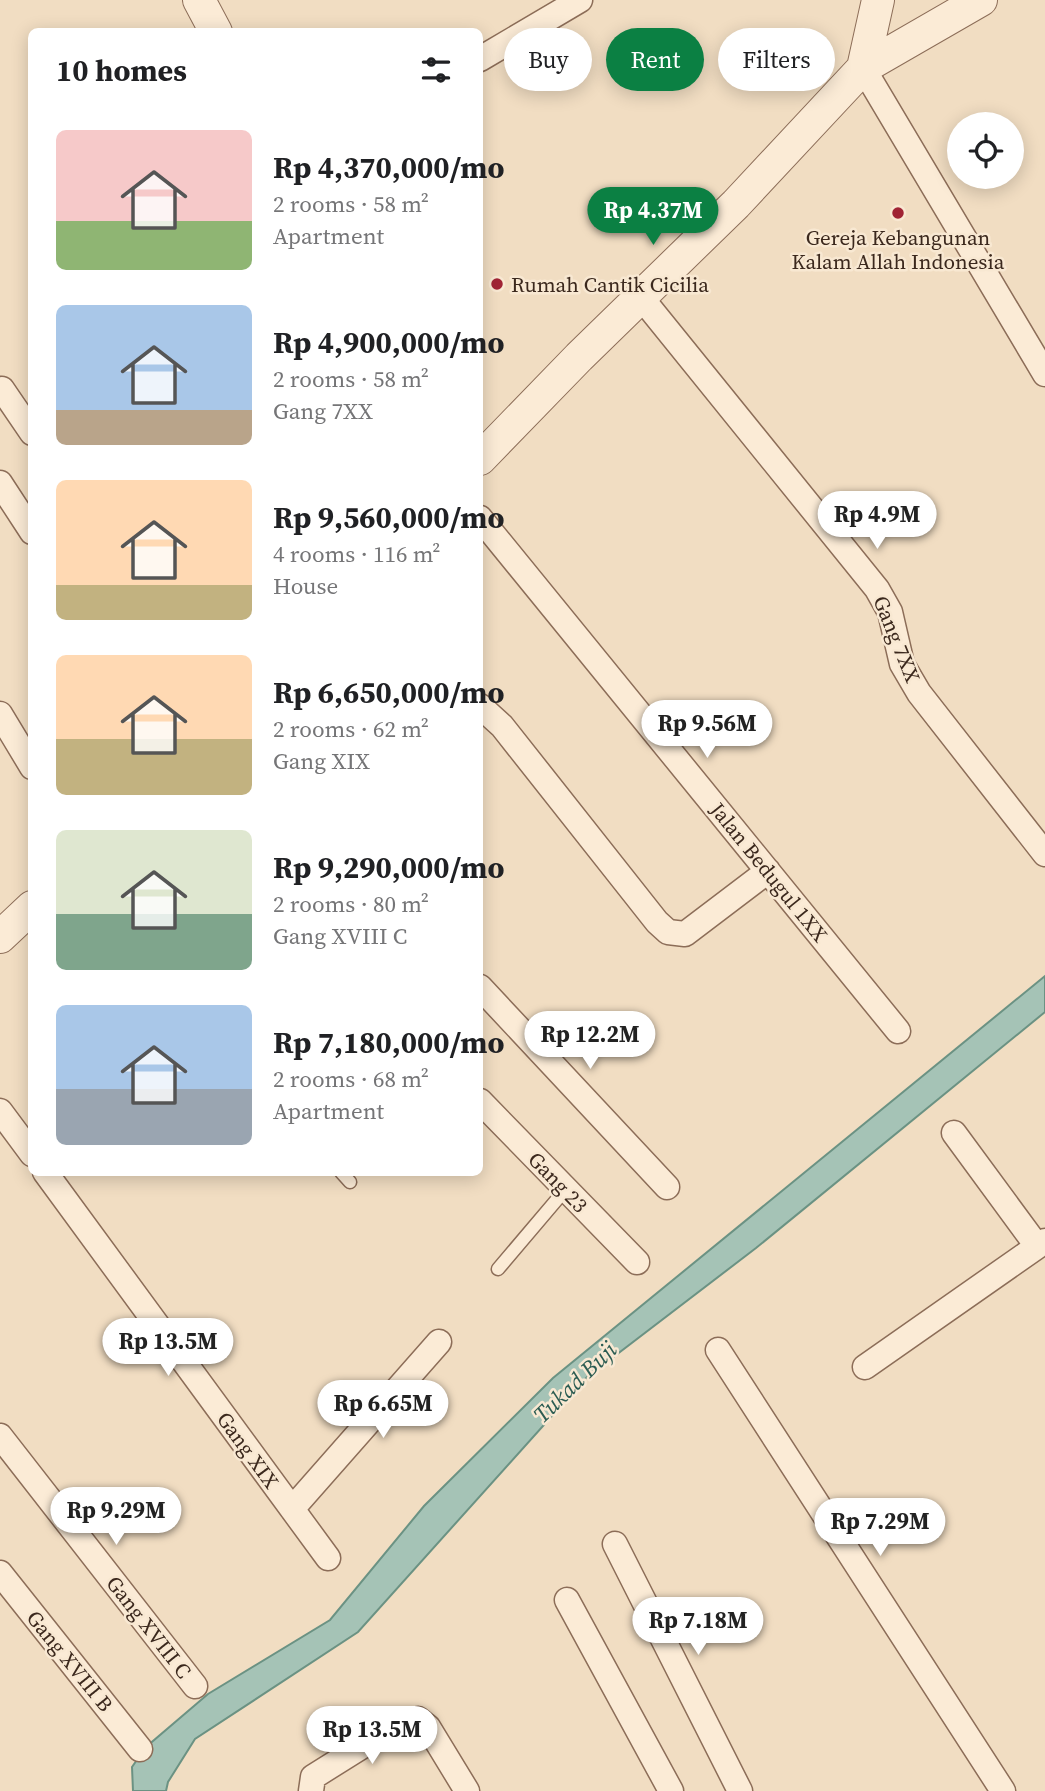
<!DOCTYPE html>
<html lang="en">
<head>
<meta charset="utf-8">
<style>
  body { margin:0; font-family:"Source Serif 4",serif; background:#f6f6f6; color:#202124; height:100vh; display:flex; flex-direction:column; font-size:26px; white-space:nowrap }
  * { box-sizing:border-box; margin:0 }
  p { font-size:23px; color:#757577 }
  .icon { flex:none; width:38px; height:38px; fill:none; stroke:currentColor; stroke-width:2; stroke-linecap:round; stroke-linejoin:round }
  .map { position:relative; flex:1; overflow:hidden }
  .sheet { position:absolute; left:28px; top:28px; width:455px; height:1148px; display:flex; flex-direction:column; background:#fff; border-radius:10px; box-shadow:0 4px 18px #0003 }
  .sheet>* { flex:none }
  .banner { position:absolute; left:504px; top:28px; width:436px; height:63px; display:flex; gap:14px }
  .fabs { position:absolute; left:947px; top:112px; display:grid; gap:14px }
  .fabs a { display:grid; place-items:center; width:77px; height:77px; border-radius:50%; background:#fff; box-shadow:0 4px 18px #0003; font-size:35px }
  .price { position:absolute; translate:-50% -60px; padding:0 16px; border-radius:24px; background:#fff; color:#222; font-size:23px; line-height:46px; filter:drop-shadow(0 2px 4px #0008) }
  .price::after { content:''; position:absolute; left:50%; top:42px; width:21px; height:16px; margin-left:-10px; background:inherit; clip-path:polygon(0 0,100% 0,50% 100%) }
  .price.on { background:#0b8043; color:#fff }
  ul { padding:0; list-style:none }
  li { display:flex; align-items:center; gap:21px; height:175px; padding:0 28px }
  li span { display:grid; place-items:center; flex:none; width:196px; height:140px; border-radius:10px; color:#555 }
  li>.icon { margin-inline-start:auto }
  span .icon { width:84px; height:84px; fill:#fffc; stroke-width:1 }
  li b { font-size:30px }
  h2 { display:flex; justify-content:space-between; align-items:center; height:84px; padding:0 28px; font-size:30px }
  .tag { padding:0 24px; border-radius:32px; background:#fff; box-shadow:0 4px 18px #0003; font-size:24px; line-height:63px }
  .tag.on { background:#0b8043; color:#fff }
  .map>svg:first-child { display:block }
  .water { fill:#a5c3b6; stroke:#6b9283; stroke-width:2 }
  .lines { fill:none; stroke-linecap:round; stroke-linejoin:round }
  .service-casing { stroke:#8c6d58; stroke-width:15 }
  .minor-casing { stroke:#8c6d58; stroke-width:27 }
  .tertiary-casing { stroke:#8c6d58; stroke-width:34 }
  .service { stroke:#fbebd6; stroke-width:12 }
  .minor { stroke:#fbebd6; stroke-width:24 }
  .tertiary { stroke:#fbebd6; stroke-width:32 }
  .poi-dot { fill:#a02334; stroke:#f8e8d2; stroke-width:2.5 }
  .labels { text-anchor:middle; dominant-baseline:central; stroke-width:5; stroke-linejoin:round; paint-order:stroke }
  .poi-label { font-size:21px; fill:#3b281d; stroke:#f8e8d2 }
  .street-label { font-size:21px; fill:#3b281d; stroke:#f8e8d2 }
  .water-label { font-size:23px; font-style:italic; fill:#2b5c52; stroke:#f8e8d2 }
</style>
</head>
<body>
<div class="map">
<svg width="1045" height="1791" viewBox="0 0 1045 1791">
  <rect width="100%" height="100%" fill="#f1ddc2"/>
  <!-- water -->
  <path class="water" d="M 1045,976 L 1045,1012 L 756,1248 L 586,1378 L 358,1632 L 195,1739 L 168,1782 L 166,1791 L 133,1791 L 132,1767 L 146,1747 L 208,1694 L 330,1620 L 424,1506 L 553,1378 Z"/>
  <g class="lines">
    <!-- service casing -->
    <g class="service-casing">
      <path id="service" d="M 341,1172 L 350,1182
        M 498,1269 L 565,1190"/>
    </g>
    <!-- minor casing -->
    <g class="minor-casing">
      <path id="minor" d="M 480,59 L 580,0
        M 863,68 L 1045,374
        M 640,296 L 877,589 L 890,612 L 902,664 L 919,693 L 1045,854
        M 2,389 L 32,433
        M 0,483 L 32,532
        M 480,518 L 898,1031
        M 480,706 L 502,726 L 657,922 L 668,932 L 685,934 L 768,871
        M 0,714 L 32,767
        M 480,987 L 667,1187
        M 480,1101 L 637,1262
        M 0,1111 L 32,1154
        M 954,1133 L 1037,1246
        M 45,1172 L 328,1558
        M 718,1350 L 1003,1791
        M 865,1367 L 1045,1241
        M 0,1436 L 195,1686
        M 292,1509 L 439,1342
        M 615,1544 L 740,1791
        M 0,1573 L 140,1749
        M 567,1600 L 671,1791
        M 311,1791 L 313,1777 L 396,1725 L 418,1719 L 428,1727 L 467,1791"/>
    </g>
    <!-- tertiary casing -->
    <g class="tertiary-casing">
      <path id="tertiary" d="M 199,0 L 216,32
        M 863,68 L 878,0
        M 480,459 L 579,357 L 736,204 L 863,68 L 981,0
        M 0,937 L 32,907"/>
    </g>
    <!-- service -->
    <use href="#service" class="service"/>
    <!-- minor -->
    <use href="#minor" class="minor"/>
    <!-- tertiary -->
    <use href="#tertiary" class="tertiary"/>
  </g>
  <!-- markers -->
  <g class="poi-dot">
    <circle cx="898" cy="213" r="7"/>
    <circle cx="497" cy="284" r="7"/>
  </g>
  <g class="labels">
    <!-- poi labels -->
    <g class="poi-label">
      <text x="898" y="237">Gereja Kebangunan<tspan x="898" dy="24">Kalam Allah Indonesia</tspan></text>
      <text x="511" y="284" text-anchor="start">Rumah Cantik Cicilia</text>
    </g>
    <!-- street labels -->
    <g class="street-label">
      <text transform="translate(897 639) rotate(68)">Gang 7XX</text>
      <text transform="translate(769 872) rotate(51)">Jalan Bedugul 1XX</text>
      <text transform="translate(558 1182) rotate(46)">Gang 23</text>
      <text transform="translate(248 1450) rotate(54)">Gang XIX</text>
      <text transform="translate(149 1627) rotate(52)">Gang XVIII C</text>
      <text transform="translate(70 1661) rotate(51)">Gang XVIII B</text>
    </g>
    <!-- water labels -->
    <g class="water-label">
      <text transform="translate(575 1382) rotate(-44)">Tukad Buji</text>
    </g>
  </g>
</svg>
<div class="fabs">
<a><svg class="icon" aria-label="locate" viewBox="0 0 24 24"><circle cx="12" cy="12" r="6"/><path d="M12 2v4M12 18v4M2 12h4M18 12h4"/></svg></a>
</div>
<b class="price on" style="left:653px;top:247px">Rp 4.37M</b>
<b class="price" style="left:877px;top:551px">Rp 4.9M</b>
<b class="price" style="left:707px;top:760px">Rp 9.56M</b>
<b class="price" style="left:590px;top:1071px">Rp 12.2M</b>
<b class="price" style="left:168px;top:1378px">Rp 13.5M</b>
<b class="price" style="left:383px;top:1440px">Rp 6.65M</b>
<b class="price" style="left:116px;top:1547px">Rp 9.29M</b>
<b class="price" style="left:880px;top:1558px">Rp 7.29M</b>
<b class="price" style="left:698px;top:1657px">Rp 7.18M</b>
<b class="price" style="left:372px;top:1766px">Rp 13.5M</b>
<div class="banner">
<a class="tag">Buy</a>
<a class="tag on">Rent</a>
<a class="tag">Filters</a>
</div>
<section class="sheet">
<h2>10 homes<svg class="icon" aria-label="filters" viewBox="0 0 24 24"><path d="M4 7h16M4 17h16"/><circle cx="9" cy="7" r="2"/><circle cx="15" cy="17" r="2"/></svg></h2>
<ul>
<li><span style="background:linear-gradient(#f6c9c9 65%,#8fb573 0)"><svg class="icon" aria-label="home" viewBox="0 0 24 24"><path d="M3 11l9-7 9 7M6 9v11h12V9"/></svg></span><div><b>Rp 4,370,000/mo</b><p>2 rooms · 58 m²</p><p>Apartment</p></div></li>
<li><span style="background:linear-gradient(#a9c7e8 75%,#b9a48a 0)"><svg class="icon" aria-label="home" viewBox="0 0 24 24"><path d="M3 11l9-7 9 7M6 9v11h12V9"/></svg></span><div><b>Rp 4,900,000/mo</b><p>2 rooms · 58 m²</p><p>Gang 7XX</p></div></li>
<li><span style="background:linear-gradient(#ffd9b3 75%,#c2b280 0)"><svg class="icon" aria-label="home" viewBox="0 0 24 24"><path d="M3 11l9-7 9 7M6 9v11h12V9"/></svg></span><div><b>Rp 9,560,000/mo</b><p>4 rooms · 116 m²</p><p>House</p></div></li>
<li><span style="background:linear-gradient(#ffd9b3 60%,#c2b280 0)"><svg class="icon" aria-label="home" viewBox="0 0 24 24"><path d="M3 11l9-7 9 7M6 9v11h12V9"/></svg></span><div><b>Rp 6,650,000/mo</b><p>2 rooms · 62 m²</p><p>Gang XIX</p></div></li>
<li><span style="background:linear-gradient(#dfe7d0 60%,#7fa58c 0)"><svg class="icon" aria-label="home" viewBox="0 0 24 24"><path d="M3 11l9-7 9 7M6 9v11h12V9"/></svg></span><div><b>Rp 9,290,000/mo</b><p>2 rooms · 80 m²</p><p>Gang XVIII C</p></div></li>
<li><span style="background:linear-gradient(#a9c7e8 60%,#9aa5b1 0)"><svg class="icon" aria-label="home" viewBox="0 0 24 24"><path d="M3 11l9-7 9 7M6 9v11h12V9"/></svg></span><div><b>Rp 7,180,000/mo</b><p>2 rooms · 68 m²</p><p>Apartment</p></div></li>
</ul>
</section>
</div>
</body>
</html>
